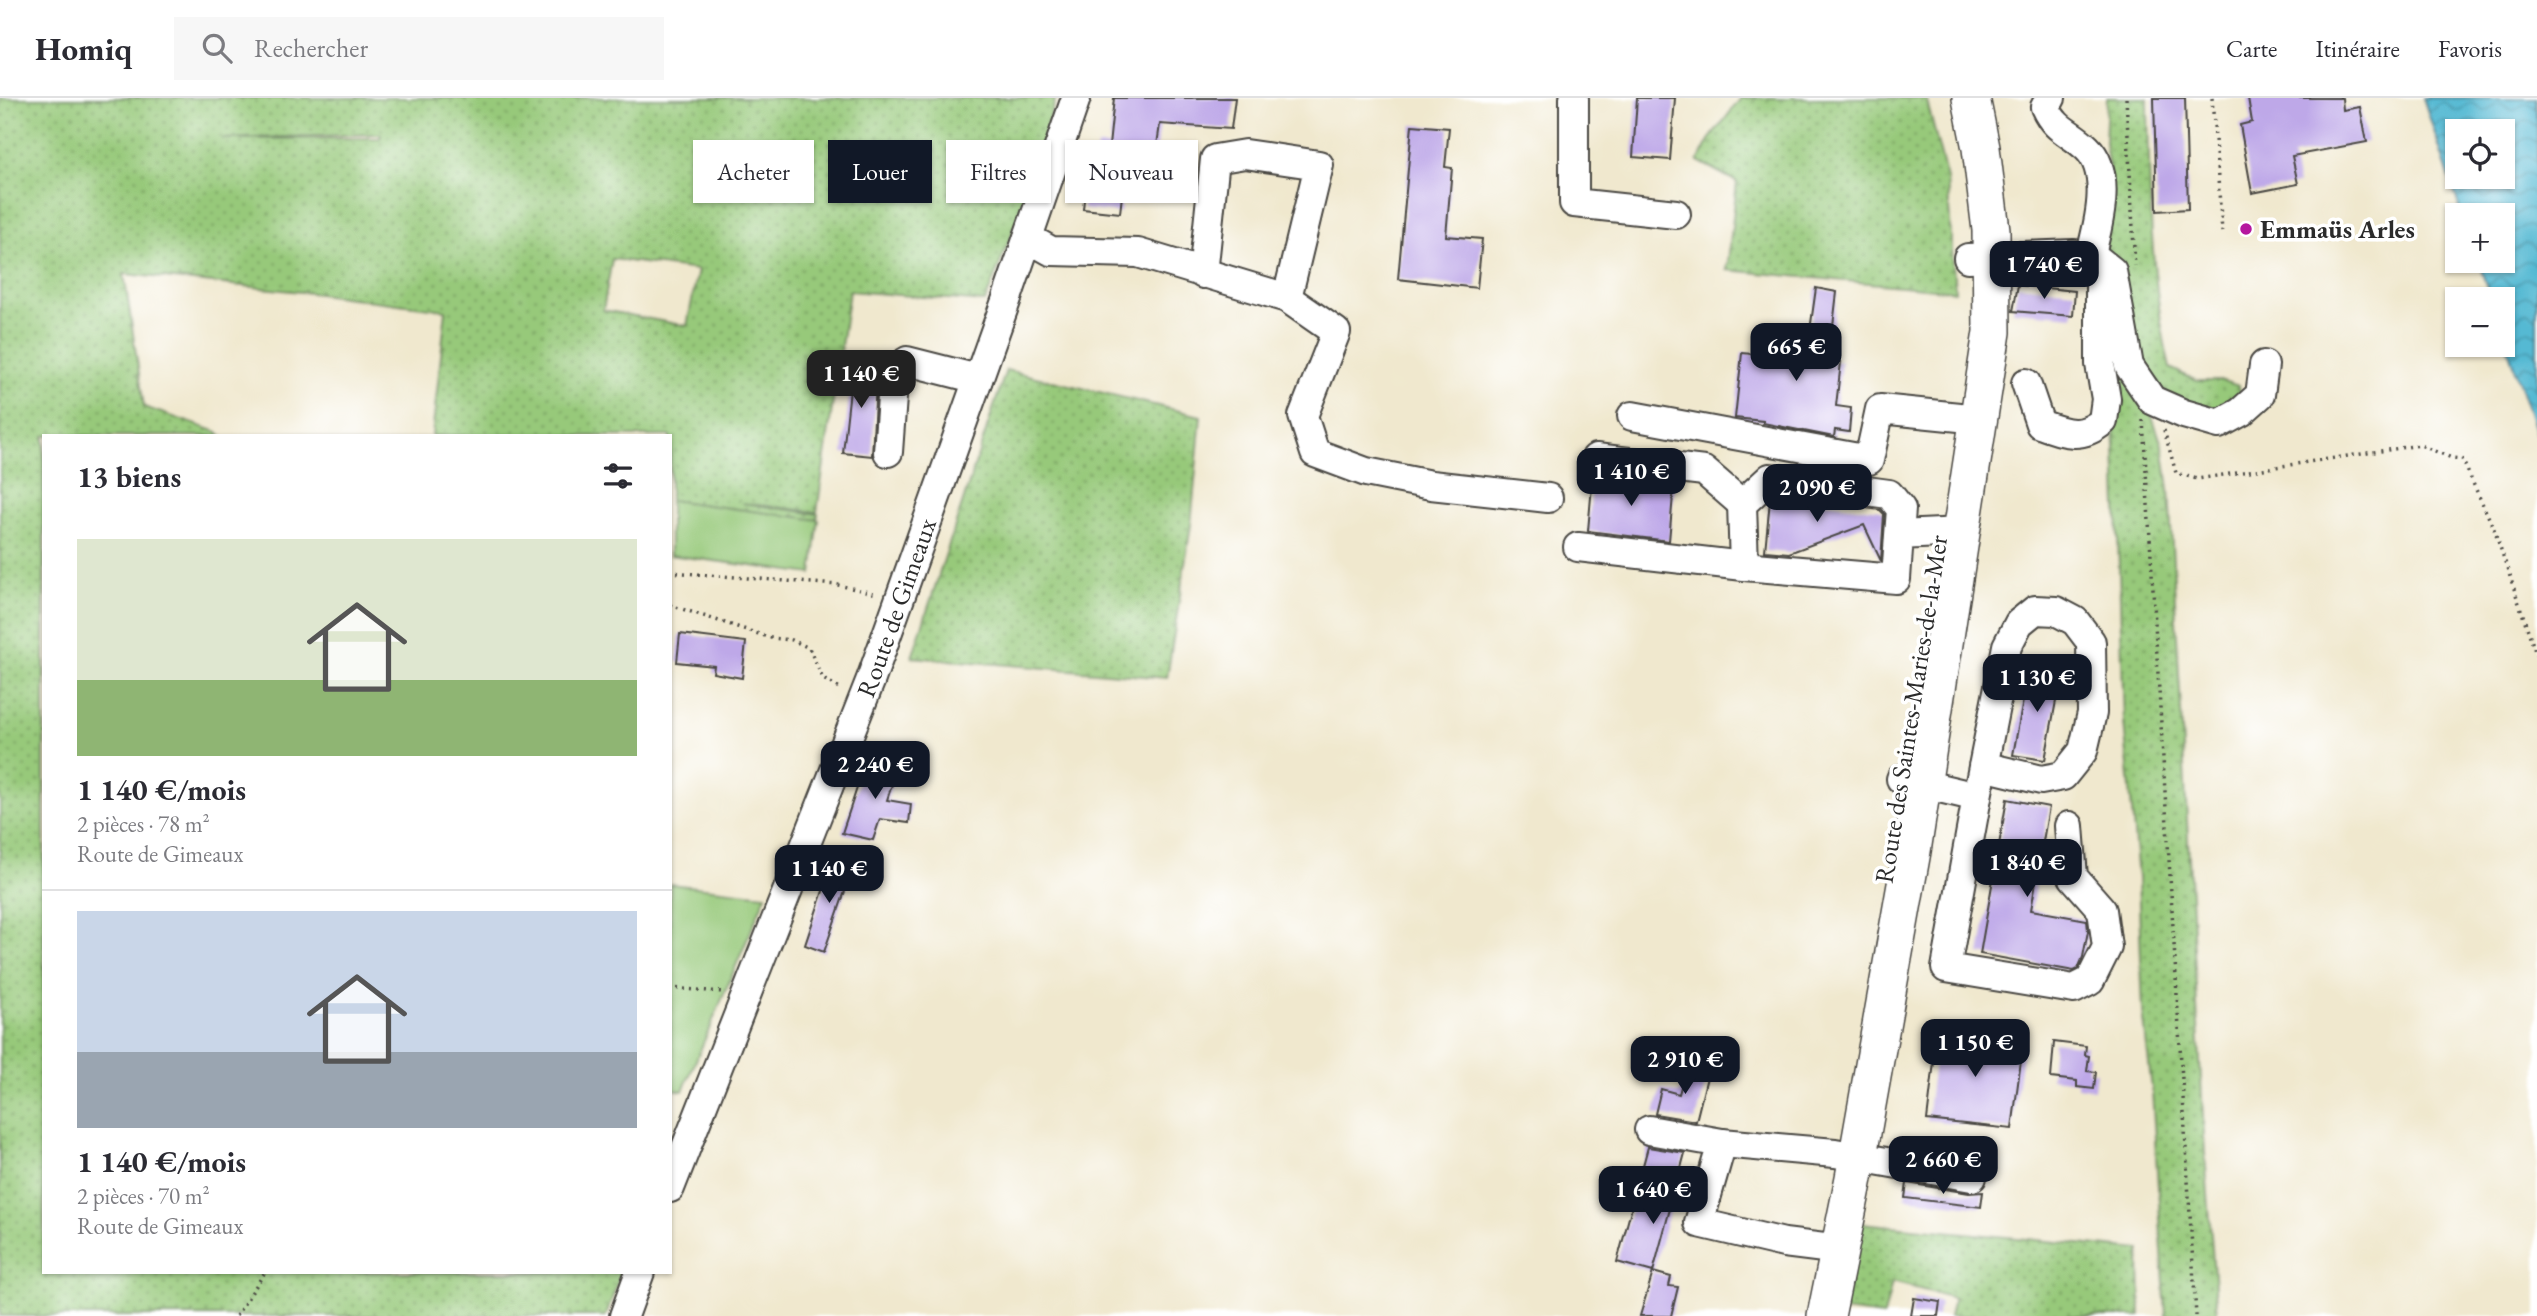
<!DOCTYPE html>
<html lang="fr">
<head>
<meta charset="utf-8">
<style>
  body { margin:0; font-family:"EB Garamond",serif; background:#f7f7f7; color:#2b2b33; height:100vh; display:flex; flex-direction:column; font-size:26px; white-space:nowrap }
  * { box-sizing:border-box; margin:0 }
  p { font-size:23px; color:#7c7c81 }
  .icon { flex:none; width:38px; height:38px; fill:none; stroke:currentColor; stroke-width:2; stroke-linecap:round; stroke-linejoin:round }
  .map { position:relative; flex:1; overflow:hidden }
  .side { position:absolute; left:42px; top:336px; width:630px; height:840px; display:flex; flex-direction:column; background:#fff; border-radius:0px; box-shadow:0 2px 5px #0004 }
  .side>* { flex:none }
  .banner { position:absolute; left:693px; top:42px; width:665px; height:63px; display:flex; gap:14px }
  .fabs { position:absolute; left:2445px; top:21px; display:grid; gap:14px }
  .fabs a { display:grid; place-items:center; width:70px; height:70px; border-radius:0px; background:#fff; box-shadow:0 2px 5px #0004; font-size:35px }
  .price { position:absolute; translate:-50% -60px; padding:0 16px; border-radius:14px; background:#111827; color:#fff; font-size:23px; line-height:46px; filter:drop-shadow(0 2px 4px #0008) }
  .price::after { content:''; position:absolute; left:50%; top:42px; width:21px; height:16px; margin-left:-10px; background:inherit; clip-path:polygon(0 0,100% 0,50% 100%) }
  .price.active { background:#222; color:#fff }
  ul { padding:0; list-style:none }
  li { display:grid; align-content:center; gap:14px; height:371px; padding:0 35px }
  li+li { border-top:2px solid #e1e1e2 }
  li span { display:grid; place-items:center; height:217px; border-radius:0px; color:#555 }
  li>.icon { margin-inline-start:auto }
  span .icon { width:126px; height:126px; fill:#fffc; stroke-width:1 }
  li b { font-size:30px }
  h2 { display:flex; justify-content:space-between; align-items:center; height:84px; padding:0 35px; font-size:30px }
  .chip { padding:0 24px; border-radius:0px; background:#fff; box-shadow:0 2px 5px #0004; font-size:24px; line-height:63px }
  .chip.active { background:#111827; color:#fff }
  header { display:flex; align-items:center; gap:42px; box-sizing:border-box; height:98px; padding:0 35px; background:#fff; border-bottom:2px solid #e1e1e2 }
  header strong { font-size:33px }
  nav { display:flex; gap:38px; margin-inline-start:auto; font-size:24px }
  .search { width:490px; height:63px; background:#f7f7f7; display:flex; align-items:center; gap:18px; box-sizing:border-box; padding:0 24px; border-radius:0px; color:#7c7c81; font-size:26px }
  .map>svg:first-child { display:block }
  .grass { fill:url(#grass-dots); stroke:#617a52; stroke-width:2; fill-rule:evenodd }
  .park { fill:#97c97a; stroke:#617a52; stroke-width:2 }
  .water { fill:url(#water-waves); stroke:#40727f; stroke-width:2; fill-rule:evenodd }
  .building { fill:#bea8e8 }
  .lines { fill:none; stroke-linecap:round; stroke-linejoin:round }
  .minor-casing { stroke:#494743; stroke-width:32 }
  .major-casing { stroke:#494743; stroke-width:40 }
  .path { stroke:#494743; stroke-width:3.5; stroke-dasharray:2 5; stroke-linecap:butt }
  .minor { stroke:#fff; stroke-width:28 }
  .major { stroke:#fff; stroke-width:37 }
  .poi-dot { fill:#b5179e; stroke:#fff; stroke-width:2.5 }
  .labels { text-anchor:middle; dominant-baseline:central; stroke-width:7; stroke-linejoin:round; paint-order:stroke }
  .poi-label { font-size:26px; font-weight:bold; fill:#2b2b2b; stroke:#fff; text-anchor:start }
  .street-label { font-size:26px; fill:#2b2b2b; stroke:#fff }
</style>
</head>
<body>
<header>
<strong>Homiq</strong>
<div class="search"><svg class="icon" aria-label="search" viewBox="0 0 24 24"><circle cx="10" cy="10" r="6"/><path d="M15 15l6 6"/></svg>Rechercher</div>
<nav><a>Carte</a><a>Itinéraire</a><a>Favoris</a></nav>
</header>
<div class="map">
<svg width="2537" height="1218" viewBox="0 0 2537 1218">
  <defs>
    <pattern id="grass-dots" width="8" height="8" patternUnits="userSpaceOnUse" patternTransform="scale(1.75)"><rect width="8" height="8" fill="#97c97a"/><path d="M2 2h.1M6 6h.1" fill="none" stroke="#7ba364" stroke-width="1.8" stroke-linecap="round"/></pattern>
    <pattern id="water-waves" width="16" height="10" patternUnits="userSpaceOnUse" patternTransform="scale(1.75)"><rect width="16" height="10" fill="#55b9d3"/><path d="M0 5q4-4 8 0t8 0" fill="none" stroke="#4797ab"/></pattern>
  </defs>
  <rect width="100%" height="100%" fill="#fff"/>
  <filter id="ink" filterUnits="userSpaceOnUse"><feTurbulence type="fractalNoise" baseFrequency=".0143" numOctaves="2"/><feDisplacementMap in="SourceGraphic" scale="14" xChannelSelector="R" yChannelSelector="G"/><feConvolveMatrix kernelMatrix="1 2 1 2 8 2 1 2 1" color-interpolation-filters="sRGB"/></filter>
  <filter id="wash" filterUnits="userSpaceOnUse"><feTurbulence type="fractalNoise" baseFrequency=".00686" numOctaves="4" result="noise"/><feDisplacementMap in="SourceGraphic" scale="28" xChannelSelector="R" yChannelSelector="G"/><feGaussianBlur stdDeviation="1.57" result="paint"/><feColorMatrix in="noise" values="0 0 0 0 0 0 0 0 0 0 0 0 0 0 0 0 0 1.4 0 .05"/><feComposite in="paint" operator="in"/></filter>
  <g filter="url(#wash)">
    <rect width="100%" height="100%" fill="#f0e8ce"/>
    <!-- grass -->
    <path class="grass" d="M 0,0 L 1056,0 L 1022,109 L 985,204 L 849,193 L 817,414 L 742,405 L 818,416 L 817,422 L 670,402 L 670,338 L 432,338 L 446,212 L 311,195 L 124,176 L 144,309 L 218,334 L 222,338 L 44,338 L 44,1174 L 621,1174 L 606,1218 L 0,1218 ZM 381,37 L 380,40 L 222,41 L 381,36 ZM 612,161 L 698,172 L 687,228 L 603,212 Z
      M 1741,0 L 1926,0 L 1947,81 L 1955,193 L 1727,172 L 1737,84 L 1698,63 L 1709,42 Z
      M 2107,0 L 2148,0 C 2149,90 2150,182 2170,270 L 2197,283 L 2223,283 L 2239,288 L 2241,298 L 2225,309 L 2201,312 L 2174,303 L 2155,285 L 2136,252 L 2105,149 L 2110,79 L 2105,45 Z
      M 2110,195 L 2164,353 L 2169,391 L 2205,1055 L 2217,1218 L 2166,1218 L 2152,992 L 2143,914 L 2138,780 L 2124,624 Z
      M 1006,272 L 1201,318 L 1191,427 L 1167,580 L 912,559 Z
      M 1861,1125 L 2140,1152 L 2141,1218 L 1950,1218 L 1954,1200 L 1892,1184 L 1884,1218 L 1842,1213 Z"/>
    <!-- park -->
    <path class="park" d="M 670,402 L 819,422 L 812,476 L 670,457 Z
      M 670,786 L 766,797 L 683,993 L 670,991 Z"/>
    <!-- water -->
    <path class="water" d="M 2423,0 L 2537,0 L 2537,339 L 2503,236 L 2502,201 L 2491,201 L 2478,163 L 2502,163 L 2502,117 L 2462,117 ZM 2457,33 L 2502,33 L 2502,79 L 2457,79 Z"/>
    <g id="blocks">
      <!-- building -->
      <path class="building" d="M 1114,0 L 1235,0 L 1231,31 L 1160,26 L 1152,82 L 1124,80 L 1120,115 L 1083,111 L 1087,75 L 1094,76 L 1097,48 L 1109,48 Z
        M 1637,0 L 1675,0 L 1670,62 L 1633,59 Z
        M 2154,0 L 2185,0 L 2188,111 L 2157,113 Z
        M 2248,0 L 2342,0 L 2343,12 L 2360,9 L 2367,44 L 2292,58 L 2298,86 L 2252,95 L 2240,27 L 2252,24 Z
        M 1412,27 L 1449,30 L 1445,69 L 1452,70 L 1446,138 L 1482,141 L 1477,190 L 1398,181 Z
        M 2018,187 L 2075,193 L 2073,218 L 2013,213 Z
        M 1816,190 L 1837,194 L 1833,228 L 1828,227 L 1823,263 L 1841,264 L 1836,308 L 1851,310 L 1849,334 L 1835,332 L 1834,339 L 1763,325 L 1763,323 L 1735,320 L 1742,255 L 1806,261 Z
        M 853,264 L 880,267 L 876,284 L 872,358 L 843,355 Z
        M 1593,376 L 1674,386 L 1669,443 L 1588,433 Z
        M 1776,398 L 1880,412 L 1884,416 L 1881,463 L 1864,427 L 1789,455 L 1765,453 L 1770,402 Z
        M 680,536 L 746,544 L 742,580 L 713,575 L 714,568 L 677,564 Z
        M 2029,570 L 2061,576 L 2045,662 L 2013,657 Z
        M 867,660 L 898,668 L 887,702 L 911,706 L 909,725 L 880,721 L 873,742 L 842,735 Z
        M 2007,701 L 2049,709 L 2031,812 L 2087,822 L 2088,833 L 2083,859 L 2078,871 L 2074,873 L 1980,856 Z
        M 834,760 L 854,767 L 824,854 L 805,847 Z
        M 1938,931 L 2024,940 L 2012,1031 L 1927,1022 Z
        M 2054,944 L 2086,948 L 2085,957 L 2089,958 L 2087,973 L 2096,974 L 2094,991 L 2077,989 L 2077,983 L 2051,980 Z
        M 1687,967 L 1709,971 L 1696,1023 L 1655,1016 L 1661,991 L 1679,996 Z
        M 1648,1049 L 1685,1055 L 1653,1174 L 1671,1179 L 1669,1188 L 1678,1189 L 1671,1218 L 1640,1218 L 1653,1174 L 1617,1164 Z
        M 1907,1085 L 1969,1095 L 1983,1094 L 1981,1109 L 1905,1100 Z
        M 1914,1200 L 1940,1204 L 1938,1218 L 1911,1218 Z"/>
    </g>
  </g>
  <g filter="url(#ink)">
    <use href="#blocks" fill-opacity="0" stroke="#494743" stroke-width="2"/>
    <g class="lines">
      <!-- minor casing -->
      <g class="minor-casing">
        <g id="minor">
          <path d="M 1574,0 L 1574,105 L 1676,116"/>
          <path d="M 1028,140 L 1051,153 L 1138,155 L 1287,200 L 1336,234 L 1303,318 L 1315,355 L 1366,374 L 1431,387 L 1548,400"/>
          <path d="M 1968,160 L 2074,156 L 2097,161 L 2112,173 L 2129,268 L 2152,302 L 2184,316 L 2219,326 L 2241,314 L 2260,297 L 2264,267"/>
          <path d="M 1203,176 L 1215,61 L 1245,56 L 1319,67 L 1287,200"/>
          <path d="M 2026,285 L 2040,326 C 2065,335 2081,342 2103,323 L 2106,301 L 2100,266 L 2100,178 L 2090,159 C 2098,129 2113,75 2087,50 C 2069,33 2056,33 2045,9 L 2051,0"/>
          <path d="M 1632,318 L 1869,362 L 1880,311 L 1979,321"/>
          <path d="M 888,354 L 893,285 L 907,263 L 978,281"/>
          <path d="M 1596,360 L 1704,373 L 1742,406"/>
          <path d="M 1899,437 L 1896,481 L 1744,468 L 1742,406 L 1770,380 L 1889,396 L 1901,411 L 1899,437 L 1962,434"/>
          <path d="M 1578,449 L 1744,468"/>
          <path d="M 1901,681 L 1977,699 L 1946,870 L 2074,891 L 2090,883 L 2107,849 L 2102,812 L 2073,779 L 2069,728"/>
          <path d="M 1977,699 L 2007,548 L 2019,525 L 2035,512 L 2056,513 L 2075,523 L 2091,544 L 2092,615 L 2083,653 L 2063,678 L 2041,682 L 1983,668"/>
          <path d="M 1649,1032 L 1722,1045 L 1699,1125 L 1784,1145 L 1840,1152"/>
          <path d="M 1722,1045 L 1835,1055 L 1972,1079"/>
          <path id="s1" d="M 670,1090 L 871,581 L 1006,203 L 1076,0"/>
          <path d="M 624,1218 L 640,1174"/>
        </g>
      </g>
      <!-- major casing -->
      <g class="major-casing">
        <path id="major" d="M 1826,1218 L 1854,1080 L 1912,753 L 1992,234 L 1991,132 L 1981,50 L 1971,0"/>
      </g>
      <!-- path -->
      <path class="path" d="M 2126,0 L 2135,168
        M 2212,0 L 2222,134
        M 2143,322 L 2196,1218
        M 2164,332 L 2176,375 L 2197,381 L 2420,347 L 2452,360 L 2462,361 L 2494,431 L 2537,559
        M 670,474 L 838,487 L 877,496
        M 670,507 L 771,540 L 792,542 L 809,550 L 823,581 L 842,591
        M 670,890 L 723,894
        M 236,1218 L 265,1174"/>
      <!-- minor -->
      <use href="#minor" class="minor"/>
      <!-- major -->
      <use href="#major" class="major"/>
    </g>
  </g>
  <!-- markers -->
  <circle class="poi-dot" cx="2246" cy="131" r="7"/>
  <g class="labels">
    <!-- poi labels -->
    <g class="poi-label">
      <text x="2260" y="131">Emmaüs Arles</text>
    </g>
    <!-- street labels -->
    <g class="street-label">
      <text stroke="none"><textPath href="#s1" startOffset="623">Route de Gimeaux</textPath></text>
      <text transform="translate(1911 611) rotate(-81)">Route des Saintes-Maries-de-la-Mer</text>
    </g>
  </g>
</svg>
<div class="fabs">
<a><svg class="icon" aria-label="locate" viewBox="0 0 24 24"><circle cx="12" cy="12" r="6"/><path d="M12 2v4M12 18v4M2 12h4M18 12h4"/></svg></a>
<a>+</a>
<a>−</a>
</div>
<b class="price" style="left:2044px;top:203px">1 740 €</b>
<b class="price" style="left:1796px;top:285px">665 €</b>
<b class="price active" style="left:861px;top:312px">1 140 €</b>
<b class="price" style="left:1631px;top:410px">1 410 €</b>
<b class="price" style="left:1817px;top:426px">2 090 €</b>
<b class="price" style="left:2037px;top:616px">1 130 €</b>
<b class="price" style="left:875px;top:703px">2 240 €</b>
<b class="price" style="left:2027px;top:801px">1 840 €</b>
<b class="price" style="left:829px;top:807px">1 140 €</b>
<b class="price" style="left:1975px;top:981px">1 150 €</b>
<b class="price" style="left:1685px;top:998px">2 910 €</b>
<b class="price" style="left:1943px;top:1098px">2 660 €</b>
<b class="price" style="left:1653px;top:1128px">1 640 €</b>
<div class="banner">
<a class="chip">Acheter</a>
<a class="chip active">Louer</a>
<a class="chip">Filtres</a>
<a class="chip">Nouveau</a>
</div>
<section class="side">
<h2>13 biens<svg class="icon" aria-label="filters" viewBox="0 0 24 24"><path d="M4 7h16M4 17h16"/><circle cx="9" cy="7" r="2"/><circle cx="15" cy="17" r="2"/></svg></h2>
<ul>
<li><span style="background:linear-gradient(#dfe7d0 65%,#8fb573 0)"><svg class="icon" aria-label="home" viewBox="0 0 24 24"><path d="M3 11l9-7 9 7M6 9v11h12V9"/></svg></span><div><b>1 140 €/mois</b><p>2 pièces · 78 m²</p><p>Route de Gimeaux</p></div></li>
<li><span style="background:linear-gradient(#c9d6e8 65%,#9aa5b1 0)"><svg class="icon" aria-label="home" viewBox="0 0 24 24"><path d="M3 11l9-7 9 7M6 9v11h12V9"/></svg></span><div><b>1 140 €/mois</b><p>2 pièces · 70 m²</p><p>Route de Gimeaux</p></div></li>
</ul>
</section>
</div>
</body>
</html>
